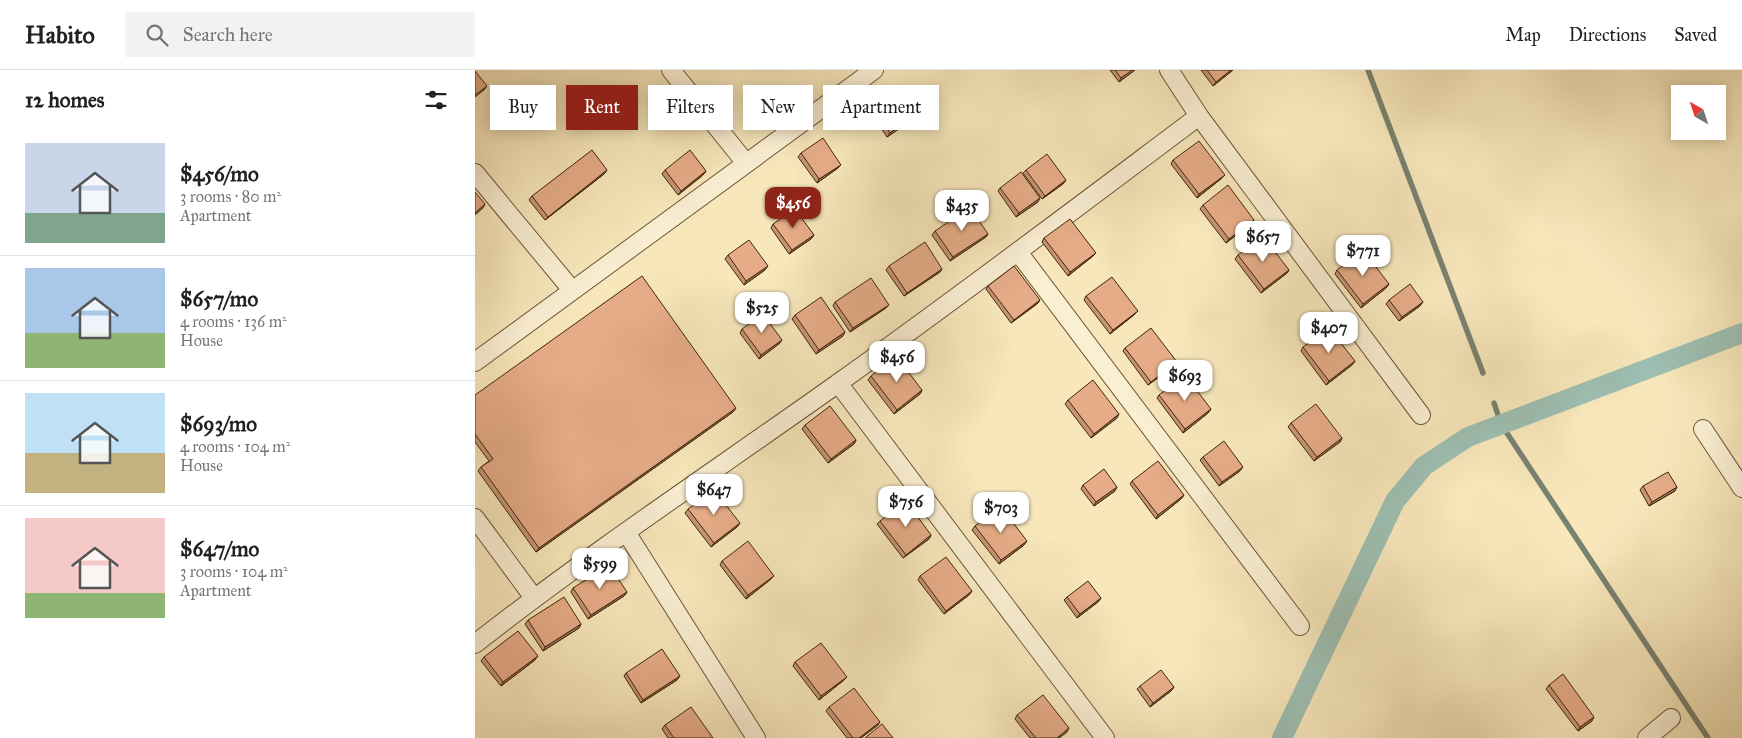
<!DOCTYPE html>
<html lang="en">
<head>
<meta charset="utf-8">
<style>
  body { margin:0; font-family:"IM FELL Great Primer",serif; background:#f2f2f2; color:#202124; height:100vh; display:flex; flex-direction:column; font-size:19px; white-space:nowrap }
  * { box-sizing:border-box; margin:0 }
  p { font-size:16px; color:#757577 }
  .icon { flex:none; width:28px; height:28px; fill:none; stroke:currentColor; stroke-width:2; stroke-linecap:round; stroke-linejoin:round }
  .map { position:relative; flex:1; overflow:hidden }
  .drawer { display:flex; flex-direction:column; background:#fff; width:475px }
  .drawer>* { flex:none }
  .top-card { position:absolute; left:15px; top:15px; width:475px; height:45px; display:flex; gap:10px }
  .needle { width:32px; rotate:321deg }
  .fabs { position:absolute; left:1196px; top:15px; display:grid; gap:10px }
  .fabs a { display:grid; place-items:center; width:55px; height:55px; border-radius:0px; background:#fff; box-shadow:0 2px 12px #0003; font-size:25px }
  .price { position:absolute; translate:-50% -42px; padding:0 11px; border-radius:10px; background:#fff; color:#222; font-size:16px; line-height:32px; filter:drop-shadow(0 1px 2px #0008) }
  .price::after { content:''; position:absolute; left:50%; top:30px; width:15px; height:11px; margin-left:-8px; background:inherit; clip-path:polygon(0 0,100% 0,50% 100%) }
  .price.active { background:#8f2418; color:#fff }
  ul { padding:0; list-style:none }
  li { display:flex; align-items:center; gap:15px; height:125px; padding:0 25px }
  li+li { border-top:1px solid #e0e0e0 }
  li span { display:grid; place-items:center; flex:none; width:140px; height:100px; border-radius:0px; color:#555 }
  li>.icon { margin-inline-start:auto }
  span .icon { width:60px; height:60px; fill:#fffc; stroke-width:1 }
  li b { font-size:21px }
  h2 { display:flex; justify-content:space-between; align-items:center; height:60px; padding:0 25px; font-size:21px }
  .chip { padding:0 18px; border-radius:0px; background:#fff; box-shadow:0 2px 12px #0003; font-size:18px; line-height:45px }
  .chip.active { background:#8f2418; color:#fff }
  header { display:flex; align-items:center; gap:30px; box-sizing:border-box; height:70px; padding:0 25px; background:#fff; border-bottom:1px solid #e0e0e0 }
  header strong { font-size:24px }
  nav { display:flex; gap:28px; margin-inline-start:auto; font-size:18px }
  .search { width:350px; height:45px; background:#f2f2f2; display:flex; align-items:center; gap:12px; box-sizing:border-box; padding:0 18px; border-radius:0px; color:#757577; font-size:19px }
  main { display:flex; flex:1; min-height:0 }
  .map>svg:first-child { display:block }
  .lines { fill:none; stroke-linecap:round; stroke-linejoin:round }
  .stream { stroke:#798270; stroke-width:5.5 }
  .canal { stroke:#9dbfb2; stroke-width:20 }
  .street-casing { stroke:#6f5638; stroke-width:20 }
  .street { stroke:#faefd3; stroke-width:18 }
  .wall { fill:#c59474; stroke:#42260c }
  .shaded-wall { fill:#a0785e; stroke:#42260c }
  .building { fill:#e5ac87; stroke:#42260c }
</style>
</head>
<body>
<header>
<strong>Habito</strong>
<div class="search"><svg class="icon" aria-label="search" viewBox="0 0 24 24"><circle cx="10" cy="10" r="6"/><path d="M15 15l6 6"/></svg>Search here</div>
<nav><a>Map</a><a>Directions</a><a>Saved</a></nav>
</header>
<main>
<section class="drawer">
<h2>12 homes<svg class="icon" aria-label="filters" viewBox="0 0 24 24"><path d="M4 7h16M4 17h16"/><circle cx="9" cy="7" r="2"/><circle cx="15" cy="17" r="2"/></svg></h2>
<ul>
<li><span style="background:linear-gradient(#c9d6e8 70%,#7fa58c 0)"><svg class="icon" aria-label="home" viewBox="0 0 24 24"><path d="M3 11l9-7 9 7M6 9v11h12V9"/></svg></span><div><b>$456/mo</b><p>3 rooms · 80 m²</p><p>Apartment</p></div></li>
<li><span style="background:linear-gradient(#a9c7e8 65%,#8fb573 0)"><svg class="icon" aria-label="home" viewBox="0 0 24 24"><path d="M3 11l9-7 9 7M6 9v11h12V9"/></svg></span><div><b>$657/mo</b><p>4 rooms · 136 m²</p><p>House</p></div></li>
<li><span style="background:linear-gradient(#bfe0f5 60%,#c2b280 0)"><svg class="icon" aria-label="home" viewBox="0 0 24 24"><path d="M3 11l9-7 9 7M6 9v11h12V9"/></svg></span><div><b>$693/mo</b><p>4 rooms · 104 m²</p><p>House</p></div></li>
<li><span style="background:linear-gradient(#f6c9c9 75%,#8fb573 0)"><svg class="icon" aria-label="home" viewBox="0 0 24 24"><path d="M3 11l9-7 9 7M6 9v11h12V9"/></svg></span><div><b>$647/mo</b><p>3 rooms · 104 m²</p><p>Apartment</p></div></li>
</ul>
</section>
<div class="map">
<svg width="1267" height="668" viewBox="0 0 1267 668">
  <rect width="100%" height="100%" fill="#f7e7bb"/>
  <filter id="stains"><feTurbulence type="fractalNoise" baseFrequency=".004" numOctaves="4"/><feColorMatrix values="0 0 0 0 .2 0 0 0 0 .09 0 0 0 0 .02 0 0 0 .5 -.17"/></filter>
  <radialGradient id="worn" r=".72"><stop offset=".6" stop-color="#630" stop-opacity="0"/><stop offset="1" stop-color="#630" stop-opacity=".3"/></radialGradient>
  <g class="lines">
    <!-- stream -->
    <path class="stream" d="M 893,0 L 1008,303
      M 1019,333 L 1026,354 L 1233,668"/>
    <!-- canal -->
    <path class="canal" d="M 807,668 L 920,431 L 949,396 L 993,367 L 1267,263"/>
    <!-- street casing -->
    <g class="street-casing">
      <path id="street" d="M 196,0 L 270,92
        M 694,0 L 724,46 L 946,345
        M 0,103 L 97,220
        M 543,182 L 825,556
        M 0,292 L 399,0
        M 363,313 L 630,668
        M 1228,359 L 1267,418
        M 0,448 L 59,528
        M 151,462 L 281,668
        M 0,574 C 117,482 241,400 362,314 C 484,227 604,136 724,46
        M 1172,668 L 1196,648"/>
    </g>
    <!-- street -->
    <use href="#street" class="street"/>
  </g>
  <!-- wall -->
  <path class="wall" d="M 635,0 L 660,0 L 644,12 Z
    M 726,0 L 758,0 L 738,16 Z
    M 397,36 L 434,52 L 412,67 L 394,40 Z
    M 326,83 L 366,95 L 363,98 L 342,113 L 323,87 Z
    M 698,90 L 750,105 L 747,108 L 722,128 L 696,94 Z
    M 132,100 L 129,104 L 70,150 L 54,130 L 57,126 Z
    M 190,100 L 231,101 L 228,105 L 203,125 L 187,104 Z
    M 551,100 L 591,110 L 588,114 L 567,129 L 548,103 Z
    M 525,118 L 563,132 L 541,147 L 523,121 Z
    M 728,135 L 779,150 L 777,153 L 751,173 L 725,139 Z
    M 298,154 L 339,165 L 336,169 L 314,184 L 296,158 Z
    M 460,161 L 513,164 L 511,167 L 475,191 L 457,165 Z
    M 569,168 L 618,186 L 593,206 L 567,172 Z
    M 253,185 L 290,200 L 269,215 L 250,189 Z
    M 763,185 L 814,200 L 812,203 L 786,223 L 760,189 Z
    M 414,196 L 467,199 L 465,202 L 429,226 L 411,200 Z
    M 862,200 L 914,214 L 911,218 L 886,238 L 860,204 Z
    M 513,216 L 565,230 L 562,234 L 536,253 L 511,219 Z
    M 611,226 L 660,244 L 635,264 L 609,230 Z
    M 914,230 L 945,236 L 924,251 L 911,234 Z
    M 360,232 L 411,238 L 375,262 L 358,236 Z
    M 320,245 L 368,266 L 341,284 L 317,249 Z
    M 267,259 L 305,273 L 284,289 L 265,263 Z
    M 828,277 L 880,291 L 877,295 L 851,315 L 826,281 Z
    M 650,278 L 702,292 L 699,296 L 673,315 L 648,281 Z
    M 396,306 L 447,320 L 445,324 L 419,344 L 393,310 Z
    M 0,325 L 261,338 L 258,342 L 61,482 L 3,401 L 6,397 L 14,391 L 0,372 Z
    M 684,325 L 736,339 L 733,343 L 708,363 L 682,328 Z
    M 593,330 L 642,348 L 616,368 L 590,334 Z
    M 816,353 L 867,368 L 865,372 L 839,391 L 813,357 Z
    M 330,355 L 381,370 L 379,374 L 353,393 L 327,359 Z
    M 728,387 L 765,401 L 744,416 L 725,390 Z
    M 657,411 L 709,425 L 706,429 L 681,449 L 655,414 Z
    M 608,415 L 640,421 L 619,436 L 606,419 Z
    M 1168,416 L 1200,421 L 1174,436 L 1165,420 Z
    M 213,439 L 265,453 L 262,457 L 236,477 L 210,443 Z
    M 405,451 L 456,465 L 454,469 L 428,488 L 402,454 Z
    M 500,456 L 549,475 L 524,494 L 497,460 Z
    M 247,491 L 296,509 L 271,529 L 245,495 Z
    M 445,506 L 497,521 L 494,525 L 469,544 L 443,510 Z
    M 98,518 L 152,522 L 149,526 L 113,549 L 96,522 Z
    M 592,527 L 626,528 L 623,532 L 602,548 L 589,530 Z
    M 53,550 L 106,554 L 104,558 L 68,581 L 50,554 Z
    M 9,587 L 60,590 L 26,616 L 6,591 Z
    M 320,592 L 372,607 L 369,610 L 344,630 L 318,596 Z
    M 151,603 L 202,610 L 166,633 L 149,606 Z
    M 1074,615 L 1117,651 L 1103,661 L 1071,619 Z
    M 665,616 L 699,617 L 696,621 L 675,637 L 662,619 Z
    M 354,637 L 403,655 L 386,668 L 372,668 L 351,641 Z
    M 542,645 L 592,662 L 584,668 L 555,668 L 540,649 Z
    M 190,655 L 238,668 L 193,668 L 187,659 Z"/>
  <!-- shaded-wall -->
  <path class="shaded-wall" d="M 657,0 L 660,0 L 644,12 L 646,8 Z
    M 756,0 L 758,0 L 738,16 L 741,12 Z
    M 12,16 L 9,20 L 0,27 L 0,25 Z
    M 436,48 L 434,52 L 412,67 L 415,63 Z
    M 366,95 L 363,98 L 342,113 L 344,109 Z
    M 132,100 L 129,104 L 70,150 L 73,147 Z
    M 231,101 L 228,105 L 203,125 L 206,121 Z
    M 750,105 L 747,108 L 722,128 L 724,124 Z
    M 591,110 L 588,114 L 567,129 L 570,126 Z
    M 565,128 L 563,132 L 541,147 L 544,143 Z
    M 10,134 L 8,138 L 0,145 L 0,143 Z
    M 779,150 L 777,153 L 751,173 L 754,169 Z
    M 513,164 L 511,167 L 475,191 L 478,187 Z
    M 339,165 L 336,169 L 314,184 L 317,180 Z
    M 621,183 L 618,186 L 593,206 L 595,202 Z
    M 293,196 L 290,200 L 269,215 L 271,211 Z
    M 467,199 L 465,202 L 429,226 L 432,223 Z
    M 814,200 L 812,203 L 786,223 L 789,219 Z
    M 914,214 L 911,218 L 886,238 L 888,234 Z
    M 565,230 L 562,234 L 536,253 L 539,250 Z
    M 948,232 L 945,236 L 924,251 L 927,247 Z
    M 414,235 L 411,238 L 375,262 L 378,258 Z
    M 663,241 L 660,244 L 635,264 L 638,260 Z
    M 370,262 L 368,266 L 341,284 L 344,280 Z
    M 307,270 L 305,273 L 284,289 L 286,285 Z
    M 880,291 L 877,295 L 851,315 L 854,311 Z
    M 702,292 L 699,296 L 673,315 L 676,312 Z
    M 447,320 L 445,324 L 419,344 L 422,340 Z
    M 261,338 L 258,342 L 61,482 L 64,478 Z
    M 736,339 L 733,343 L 708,363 L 710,359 Z
    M 644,344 L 642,348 L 616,368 L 619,364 Z
    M 867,368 L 865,372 L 839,391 L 842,387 Z
    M 381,370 L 379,374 L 353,393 L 356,389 Z
    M 768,397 L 765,401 L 744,416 L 747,412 Z
    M 642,417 L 640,421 L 619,436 L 621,432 Z
    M 1202,417 L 1200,421 L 1174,436 L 1177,432 Z
    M 709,425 L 706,429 L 681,449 L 683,445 Z
    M 265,453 L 262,457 L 236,477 L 239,473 Z
    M 456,465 L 454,469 L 428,488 L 431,485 Z
    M 552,471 L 549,475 L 524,494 L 526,490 Z
    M 299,506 L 296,509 L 271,529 L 273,525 Z
    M 497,521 L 494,525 L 469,544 L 471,541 Z
    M 152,522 L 149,526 L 113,549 L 116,545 Z
    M 626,528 L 623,532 L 602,548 L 605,544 Z
    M 106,554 L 104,558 L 68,581 L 70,577 Z
    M 63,586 L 60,590 L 26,616 L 28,612 Z
    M 205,606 L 202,610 L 166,633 L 168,630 Z
    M 372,607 L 369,610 L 344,630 L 346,626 Z
    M 699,617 L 696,621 L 675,637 L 678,633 Z
    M 1119,647 L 1117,651 L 1103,661 L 1105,657 Z
    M 405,652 L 403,655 L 386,668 L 384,668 Z
    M 594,658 L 592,662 L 584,668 L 582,668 Z"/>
  <!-- building -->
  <path class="building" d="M 640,0 L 657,0 L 646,8 Z
    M 732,0 L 756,0 L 741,12 Z
    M 0,1 L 12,16 L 0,25 Z
    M 418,21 L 436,48 L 415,63 L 397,36 Z
    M 348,68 L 366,95 L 344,109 L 326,83 Z
    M 724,71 L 750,105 L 724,124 L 698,90 Z
    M 117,80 L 132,100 L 73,147 L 57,126 Z
    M 215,80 L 231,101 L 206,121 L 190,100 Z
    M 572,84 L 591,110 L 570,126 L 551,100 Z
    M 546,102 L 565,128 L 544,143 L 525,118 Z
    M 753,115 L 779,150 L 754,169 L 728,135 Z
    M 0,122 L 10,134 L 0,143 Z
    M 495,137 L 513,164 L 478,187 L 460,161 Z
    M 320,139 L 339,165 L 317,180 L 298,154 Z
    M 595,149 L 621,183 L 595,202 L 569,168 Z
    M 788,166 L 814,200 L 789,219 L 763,185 Z
    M 274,170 L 293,196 L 271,211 L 253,185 Z
    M 450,172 L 467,199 L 432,223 L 414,196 Z
    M 888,180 L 914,214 L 888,234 L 862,200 Z
    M 539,196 L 565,230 L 539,250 L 513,216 Z
    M 167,206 L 261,338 L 64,478 L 6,397 L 18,389 L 0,364 L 0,325 Z
    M 637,207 L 663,241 L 638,260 L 611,226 Z
    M 396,208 L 414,235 L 378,258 L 360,232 Z
    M 935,214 L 948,232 L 927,247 L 914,230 Z
    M 346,227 L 370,262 L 344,280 L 320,245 Z
    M 288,244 L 307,270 L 286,285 L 267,259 Z
    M 676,258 L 702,292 L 676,312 L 650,278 Z
    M 854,258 L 880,291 L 854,311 L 828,277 Z
    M 421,286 L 447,320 L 422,340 L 396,306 Z
    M 710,305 L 736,339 L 710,359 L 684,325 Z
    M 618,310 L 644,344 L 619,364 L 593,330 Z
    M 841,334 L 867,368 L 842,387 L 816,353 Z
    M 355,336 L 381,370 L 356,389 L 330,355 Z
    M 749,371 L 768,397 L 747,412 L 728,387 Z
    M 683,391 L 709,425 L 683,445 L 657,411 Z
    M 629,399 L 642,417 L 621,432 L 608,415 Z
    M 1193,402 L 1202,417 L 1177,432 L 1168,416 Z
    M 239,420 L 265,453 L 239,473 L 213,439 Z
    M 431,431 L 456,465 L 431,485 L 405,451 Z
    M 526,437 L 552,471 L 526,490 L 500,456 Z
    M 273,471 L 299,506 L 273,525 L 247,491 Z
    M 471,487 L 497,521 L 471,541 L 445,506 Z
    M 134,495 L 152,522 L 116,545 L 98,518 Z
    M 613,511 L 626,528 L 605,544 L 592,527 Z
    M 89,527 L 106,554 L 70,577 L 53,550 Z
    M 43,561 L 63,586 L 28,612 L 9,587 Z
    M 346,573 L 372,607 L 346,626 L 320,592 Z
    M 187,579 L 205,606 L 168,630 L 151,603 Z
    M 686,600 L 699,617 L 678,633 L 665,616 Z
    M 1088,604 L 1119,647 L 1105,657 L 1074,615 Z
    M 379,618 L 405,652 L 384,668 L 378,668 L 354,637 Z
    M 568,625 L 594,658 L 582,668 L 561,668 L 542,645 Z
    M 216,637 L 238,668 L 199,668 L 190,655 Z
    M 407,654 L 418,668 L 390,668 Z"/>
  <rect width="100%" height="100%" filter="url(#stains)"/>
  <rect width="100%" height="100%" fill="url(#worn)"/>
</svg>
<div class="fabs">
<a><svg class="needle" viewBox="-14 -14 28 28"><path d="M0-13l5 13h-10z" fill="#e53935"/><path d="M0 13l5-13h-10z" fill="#757577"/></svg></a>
</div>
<b class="price active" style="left:318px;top:159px">$456</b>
<b class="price" style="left:487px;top:162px">$435</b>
<b class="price" style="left:788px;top:193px">$657</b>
<b class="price" style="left:888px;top:207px">$771</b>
<b class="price" style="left:287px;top:264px">$525</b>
<b class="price" style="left:854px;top:284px">$407</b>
<b class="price" style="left:422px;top:313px">$456</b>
<b class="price" style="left:710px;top:332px">$693</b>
<b class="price" style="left:239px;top:446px">$647</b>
<b class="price" style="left:431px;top:458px">$756</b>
<b class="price" style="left:526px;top:464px">$703</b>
<b class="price" style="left:125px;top:520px">$599</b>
<div class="top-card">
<a class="chip">Buy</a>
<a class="chip active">Rent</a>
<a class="chip">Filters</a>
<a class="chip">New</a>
<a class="chip">Apartment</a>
</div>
</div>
</main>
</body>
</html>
